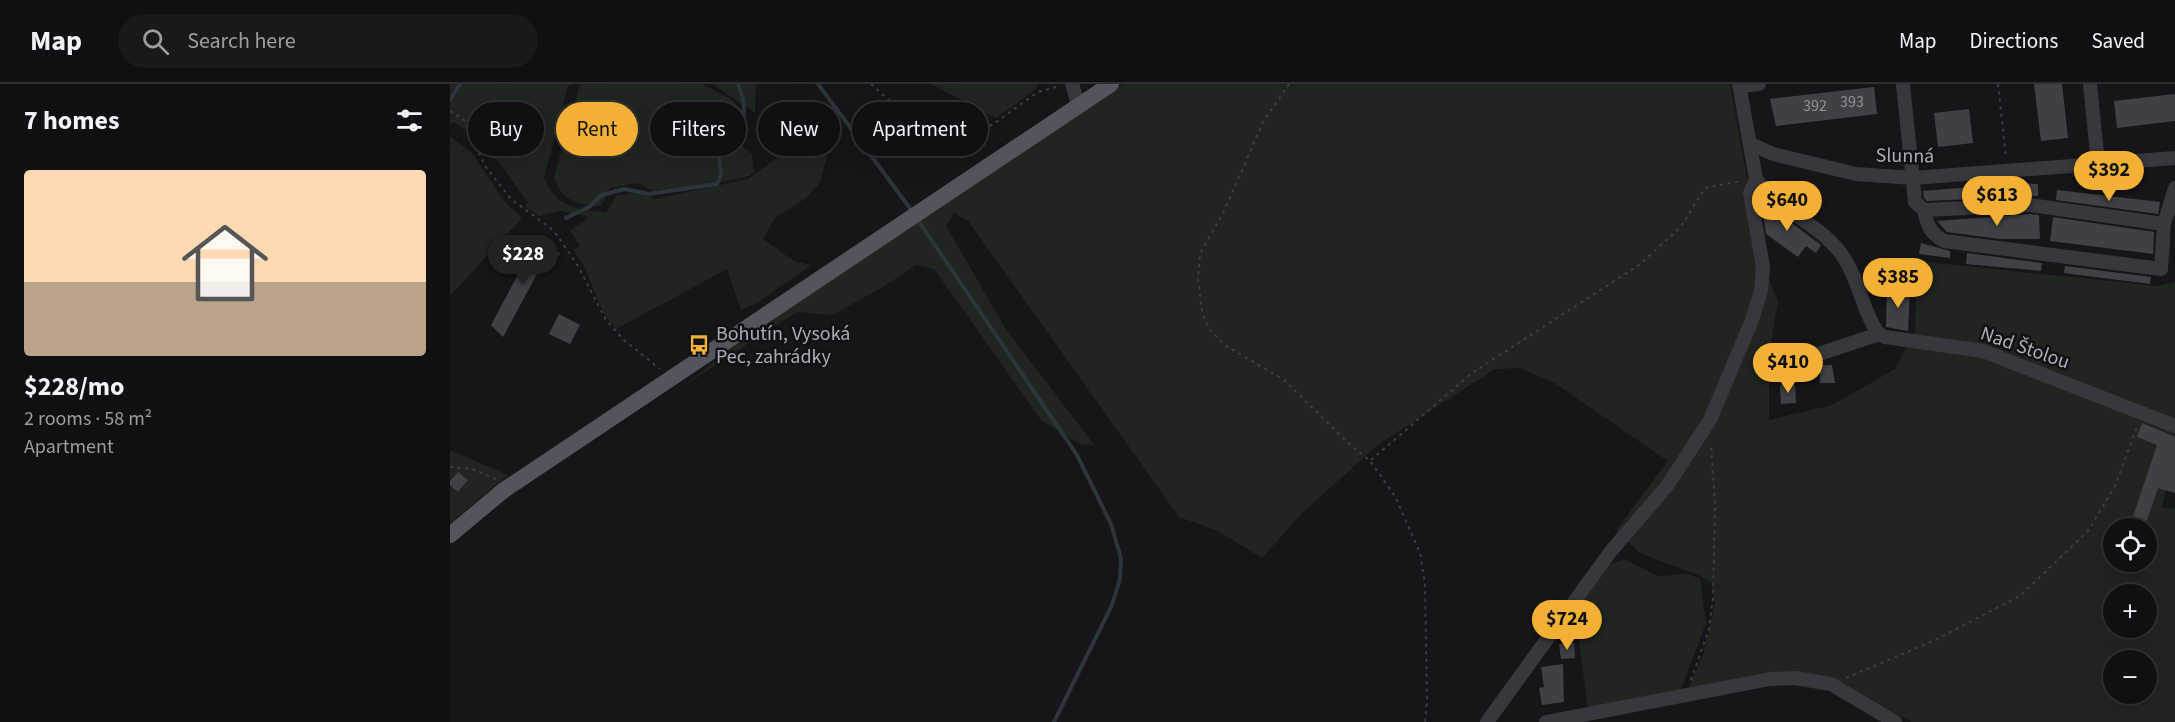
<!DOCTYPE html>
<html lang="en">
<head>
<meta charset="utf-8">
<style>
  body { margin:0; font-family:"Source Sans 3",sans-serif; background:#19191b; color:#f1f3f6; height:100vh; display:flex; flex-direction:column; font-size:22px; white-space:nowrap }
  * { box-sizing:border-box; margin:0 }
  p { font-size:20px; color:#9c9d9f }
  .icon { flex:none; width:33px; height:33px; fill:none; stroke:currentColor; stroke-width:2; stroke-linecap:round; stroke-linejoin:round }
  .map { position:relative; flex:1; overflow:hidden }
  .sheet { display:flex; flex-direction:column; background:#101012; width:450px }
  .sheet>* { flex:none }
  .hud { position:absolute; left:18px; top:18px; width:570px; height:54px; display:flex; gap:12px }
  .tools { position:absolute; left:1653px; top:434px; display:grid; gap:12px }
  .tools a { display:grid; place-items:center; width:54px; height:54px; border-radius:50%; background:#101012; box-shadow:0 6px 24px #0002,0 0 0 2px #303032; font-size:30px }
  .price { position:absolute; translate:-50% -51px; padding:0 14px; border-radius:21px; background:#f2b134; color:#111; font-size:20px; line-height:39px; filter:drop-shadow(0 2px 3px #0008) }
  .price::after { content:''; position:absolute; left:50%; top:36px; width:18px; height:14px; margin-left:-9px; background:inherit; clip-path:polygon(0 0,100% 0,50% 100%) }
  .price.active { background:#222; color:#fff }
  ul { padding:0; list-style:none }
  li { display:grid; align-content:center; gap:12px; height:318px; padding:0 24px }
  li+li { border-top:2px solid #303032 }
  li span { display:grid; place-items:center; height:186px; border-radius:6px; color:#555 }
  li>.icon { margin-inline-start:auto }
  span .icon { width:108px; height:108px; fill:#fffc; stroke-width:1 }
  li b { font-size:26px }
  h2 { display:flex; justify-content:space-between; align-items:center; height:72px; padding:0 24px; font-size:26px }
  .chip { padding:0 21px; border-radius:27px; background:#101012; box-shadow:0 6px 24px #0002,0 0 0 2px #303032; font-size:21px; line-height:54px }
  .chip.active { background:#f2b134; color:#111 }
  header { display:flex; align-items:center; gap:36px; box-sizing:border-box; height:84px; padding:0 30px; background:#101012; border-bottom:2px solid #303032 }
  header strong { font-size:28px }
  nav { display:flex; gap:33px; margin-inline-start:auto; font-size:21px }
  .search { width:420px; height:54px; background:#19191b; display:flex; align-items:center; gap:15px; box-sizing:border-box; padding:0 21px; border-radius:33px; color:#9c9d9f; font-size:22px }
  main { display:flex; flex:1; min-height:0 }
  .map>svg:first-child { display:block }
  .green { fill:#1e261f; fill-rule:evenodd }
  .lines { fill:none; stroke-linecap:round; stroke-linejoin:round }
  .stream { stroke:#2c353c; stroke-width:4 }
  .building { fill:#404145 }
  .path { stroke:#3d3f44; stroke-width:2; stroke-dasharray:3 4.5; stroke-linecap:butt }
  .minor { stroke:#37383d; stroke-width:14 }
  .major { stroke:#53555c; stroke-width:16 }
  .labels { text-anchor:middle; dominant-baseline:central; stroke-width:5; stroke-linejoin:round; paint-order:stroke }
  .number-label { font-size:16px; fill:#8e929b }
  .street-label { font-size:20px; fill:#a8adb8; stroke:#111113 }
  .poi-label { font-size:20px; fill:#a8adb8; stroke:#111113; text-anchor:start }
</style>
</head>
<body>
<header>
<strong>Map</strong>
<div class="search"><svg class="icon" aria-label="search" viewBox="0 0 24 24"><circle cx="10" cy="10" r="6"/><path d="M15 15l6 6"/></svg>Search here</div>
<nav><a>Map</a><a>Directions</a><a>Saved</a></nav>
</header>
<main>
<section class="sheet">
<h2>7 homes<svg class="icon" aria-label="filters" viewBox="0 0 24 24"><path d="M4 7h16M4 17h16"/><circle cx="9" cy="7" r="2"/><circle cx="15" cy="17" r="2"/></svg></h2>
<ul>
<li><span style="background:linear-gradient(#ffd9b3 60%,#b9a48a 0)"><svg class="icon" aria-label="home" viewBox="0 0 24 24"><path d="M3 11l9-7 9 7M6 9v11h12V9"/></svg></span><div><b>$228/mo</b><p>2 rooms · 58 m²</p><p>Apartment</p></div></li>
</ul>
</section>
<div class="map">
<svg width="1725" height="638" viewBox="0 0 1725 638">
  <rect width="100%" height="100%" fill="#161618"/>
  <!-- green -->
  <path class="green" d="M 0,0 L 122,0 L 118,2 L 94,94 C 107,125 127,124 156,129 L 167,111 L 190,109 L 206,115 L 298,95 L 370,42 L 381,57 L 370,99 L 356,114 L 325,134 L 313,155 L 344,177 L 361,181 L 307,219 L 291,226 L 277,185 L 166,245 L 154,230 L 134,182 L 123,166 L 130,162 L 120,146 L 137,136 L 137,132 L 110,127 L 89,132 L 75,122 L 78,119 L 34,57 C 45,57 51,53 55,43 L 51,30 L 37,27 L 27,35 L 24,51 L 3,38 L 0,41 Z
    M 133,0 L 252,0 L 281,15 L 292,27 L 285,56 L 302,70 L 304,88 L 299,92 L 264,100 L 203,107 L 188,99 L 160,104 L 151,122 C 130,121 110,117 104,93 L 129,3 Z
    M 262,0 L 306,0 L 305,29 Z
    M 481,0 L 588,0 L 585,6 L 546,34 Z
    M 673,0 L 1280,0 L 1313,183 L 1328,217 L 1319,271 L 1319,336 L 1382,321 L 1445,285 L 1465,247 L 1467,177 L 1708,202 L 1725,198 L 1725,371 L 1712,423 L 1725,425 L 1725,638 L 1462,638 L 1391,602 L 1366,595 L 1351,587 L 1349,591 L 1237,607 L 1253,571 L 1265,520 L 1261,500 L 1275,506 L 1248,491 L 1190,469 L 1166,446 L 1218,377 L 1103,298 L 1070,284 L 1045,285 L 929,360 L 852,429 L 812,474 L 766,446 L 729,433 L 518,137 L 504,129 L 496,142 L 556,245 L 645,362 L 630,360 L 591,336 L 484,185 L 466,181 L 433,203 L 382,231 L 347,228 L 232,303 L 294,254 L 629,26 ZM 1664,444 L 1696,444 L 1696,477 L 1664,477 ZM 1664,510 L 1696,510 L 1696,543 L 1664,543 ZM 1664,576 L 1696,576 L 1696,609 L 1664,609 Z
    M 0,52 L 22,69 L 54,117 L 72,134 L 0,212 Z
    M 0,366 L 58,391 L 0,439 Z
    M 1174,475 L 1208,492 L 1238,490 L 1250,495 L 1256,539 L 1230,608 L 1138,626 L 1125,528 L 1156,482 Z"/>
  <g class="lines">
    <!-- stream -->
    <path class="stream" d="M 368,0 L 462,127
      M 0,16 L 10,0
      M 116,134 L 139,123 L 152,111 L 174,105 L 199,110 L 267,100 L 271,91 L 269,70 C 291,45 302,34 288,0
      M 468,136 L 627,371 L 661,440 L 671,474 L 670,495 L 662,521 L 604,638"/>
  </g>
  <!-- building -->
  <path class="building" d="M 1584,0 L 1612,0 L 1618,54 L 1591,57 Z
    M 1424,3 L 1427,30 L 1326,42 L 1320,15 Z
    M 1725,10 L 1725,37 L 1667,44 L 1664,17 Z
    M 1519,25 L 1523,59 L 1488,63 L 1484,29 Z
    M 1569,99 L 1588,100 L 1588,112 L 1477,117 L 1474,114 L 1473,107 Z
    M 1607,106 L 1710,118 L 1709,126 L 1708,130 L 1606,116 Z
    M 1311,116 L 1371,161 L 1366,169 L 1356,162 L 1348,173 L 1316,150 Z
    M 1580,130 L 1589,131 L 1590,155 L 1550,155 L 1497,148 L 1487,137 Z
    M 1603,133 L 1704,148 L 1703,170 L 1600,157 Z
    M 97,157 L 110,170 L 90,189 L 88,188 L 53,253 L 41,241 L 73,181 Z
    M 1471,159 L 1500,167 L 1500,174 L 1469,170 Z
    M 1517,169 L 1592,179 L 1591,187 L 1516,180 Z
    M 1615,182 L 1701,193 L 1700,200 L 1614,189 Z
    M 1437,204 L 1460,206 L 1458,247 L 1436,243 Z
    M 109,230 L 130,241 L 120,260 L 99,250 Z
    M 1370,281 L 1382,281 L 1385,299 L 1370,299 Z
    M 1330,301 L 1345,301 L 1346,319 L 1331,320 Z
    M 1692,339 L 1725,353 L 1725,409 L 1708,404 L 1695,442 L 1681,438 L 1707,361 L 1687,353 Z
    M 8,388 L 18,396 L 8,408 L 0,401 L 0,397 Z
    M 1124,559 L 1125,574 L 1111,575 L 1109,560 Z
    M 1113,580 L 1114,618 L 1092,621 L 1089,604 L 1094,603 L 1091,583 Z"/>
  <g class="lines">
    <!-- path -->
    <path class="path" d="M 421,0 L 441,18 L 458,49 L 466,57 L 477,60 L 542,41 L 588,8 L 610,2
      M 839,0 L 813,38 L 775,125 L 750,170 L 748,195 L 752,228 L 759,245 L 776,262 L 834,296 L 896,357 L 920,377 L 945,412 L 970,469 L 975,501 L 977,617 L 975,638
      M 1548,0 L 1556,74
      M 0,27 L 14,36 L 35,82 L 61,115 L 103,146 L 111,157 L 128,182 L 156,236 L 174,256 L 210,285
      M 921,376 L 1022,289 L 1189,181 L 1230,144 L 1255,104 L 1291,97
      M 0,383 L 22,385 L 46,395
      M 1396,594 L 1483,557 L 1570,512 L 1638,447 L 1665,402 L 1688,340
      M 1241,596 L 1259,545 L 1263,514 L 1265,420 L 1261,360"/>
    <!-- minor -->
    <path class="minor" d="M 622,0 L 628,20
      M 1289,0 L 1306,95 C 1327,125 1366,138 1389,167 C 1409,192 1412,228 1429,250 L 1435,253 L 1533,267 L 1725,342
      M 1453,0 L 1465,118 L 1474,126 L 1580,121 L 1714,140 L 1725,104
      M 1640,0 L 1648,80
      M 1289,2 L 1309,0
      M 1301,60 L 1323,70 L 1406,90 L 1463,94 L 1725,74
      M 1474,126 C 1477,141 1480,149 1494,157 L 1711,185 L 1714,140
      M 1342,279 L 1429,250
      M 1037,638 L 1161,467 L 1217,402 L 1260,336 L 1302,236 L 1311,207 L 1313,183 L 1300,109 L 1306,95
      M 1096,638 L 1320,595 L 1345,594 L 1381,600 L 1445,638"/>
    <!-- major -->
    <path class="major" d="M 0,451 L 54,406 L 661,0"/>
  </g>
  <!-- icons -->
  <defs>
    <g id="bus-bare" transform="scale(1.62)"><path d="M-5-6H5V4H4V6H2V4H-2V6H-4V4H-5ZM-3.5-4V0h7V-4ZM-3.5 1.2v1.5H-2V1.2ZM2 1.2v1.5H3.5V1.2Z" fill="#f2b134" stroke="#111113" stroke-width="2.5" paint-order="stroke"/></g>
  </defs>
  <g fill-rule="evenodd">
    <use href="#bus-bare" x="249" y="261"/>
  </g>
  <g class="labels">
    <!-- number labels -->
    <g class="number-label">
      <text x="1402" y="18">393</text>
      <text x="1365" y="22">392</text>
    </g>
    <!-- street labels -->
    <g class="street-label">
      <text transform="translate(1455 72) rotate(1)">Slunná</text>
      <text transform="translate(1575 264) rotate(19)">Nad Štolou</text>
    </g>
    <!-- poi labels -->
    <g class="poi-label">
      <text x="266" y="250">Bohutín, Vysoká<tspan x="266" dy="23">Pec, zahrádky</tspan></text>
    </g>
  </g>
</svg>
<div class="tools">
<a><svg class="icon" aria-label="locate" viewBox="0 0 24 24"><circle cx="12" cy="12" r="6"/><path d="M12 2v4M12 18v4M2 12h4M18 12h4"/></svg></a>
<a>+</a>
<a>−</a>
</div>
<b class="price" style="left:1659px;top:118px">$392</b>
<b class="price" style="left:1547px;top:143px">$613</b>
<b class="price" style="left:1337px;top:148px">$640</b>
<b class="price active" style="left:73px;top:202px">$228</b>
<b class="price" style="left:1448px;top:225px">$385</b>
<b class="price" style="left:1338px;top:310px">$410</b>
<b class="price" style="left:1117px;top:567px">$724</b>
<div class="hud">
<a class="chip">Buy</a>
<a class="chip active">Rent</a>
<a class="chip">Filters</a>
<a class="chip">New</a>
<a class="chip">Apartment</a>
</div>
</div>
</main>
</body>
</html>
